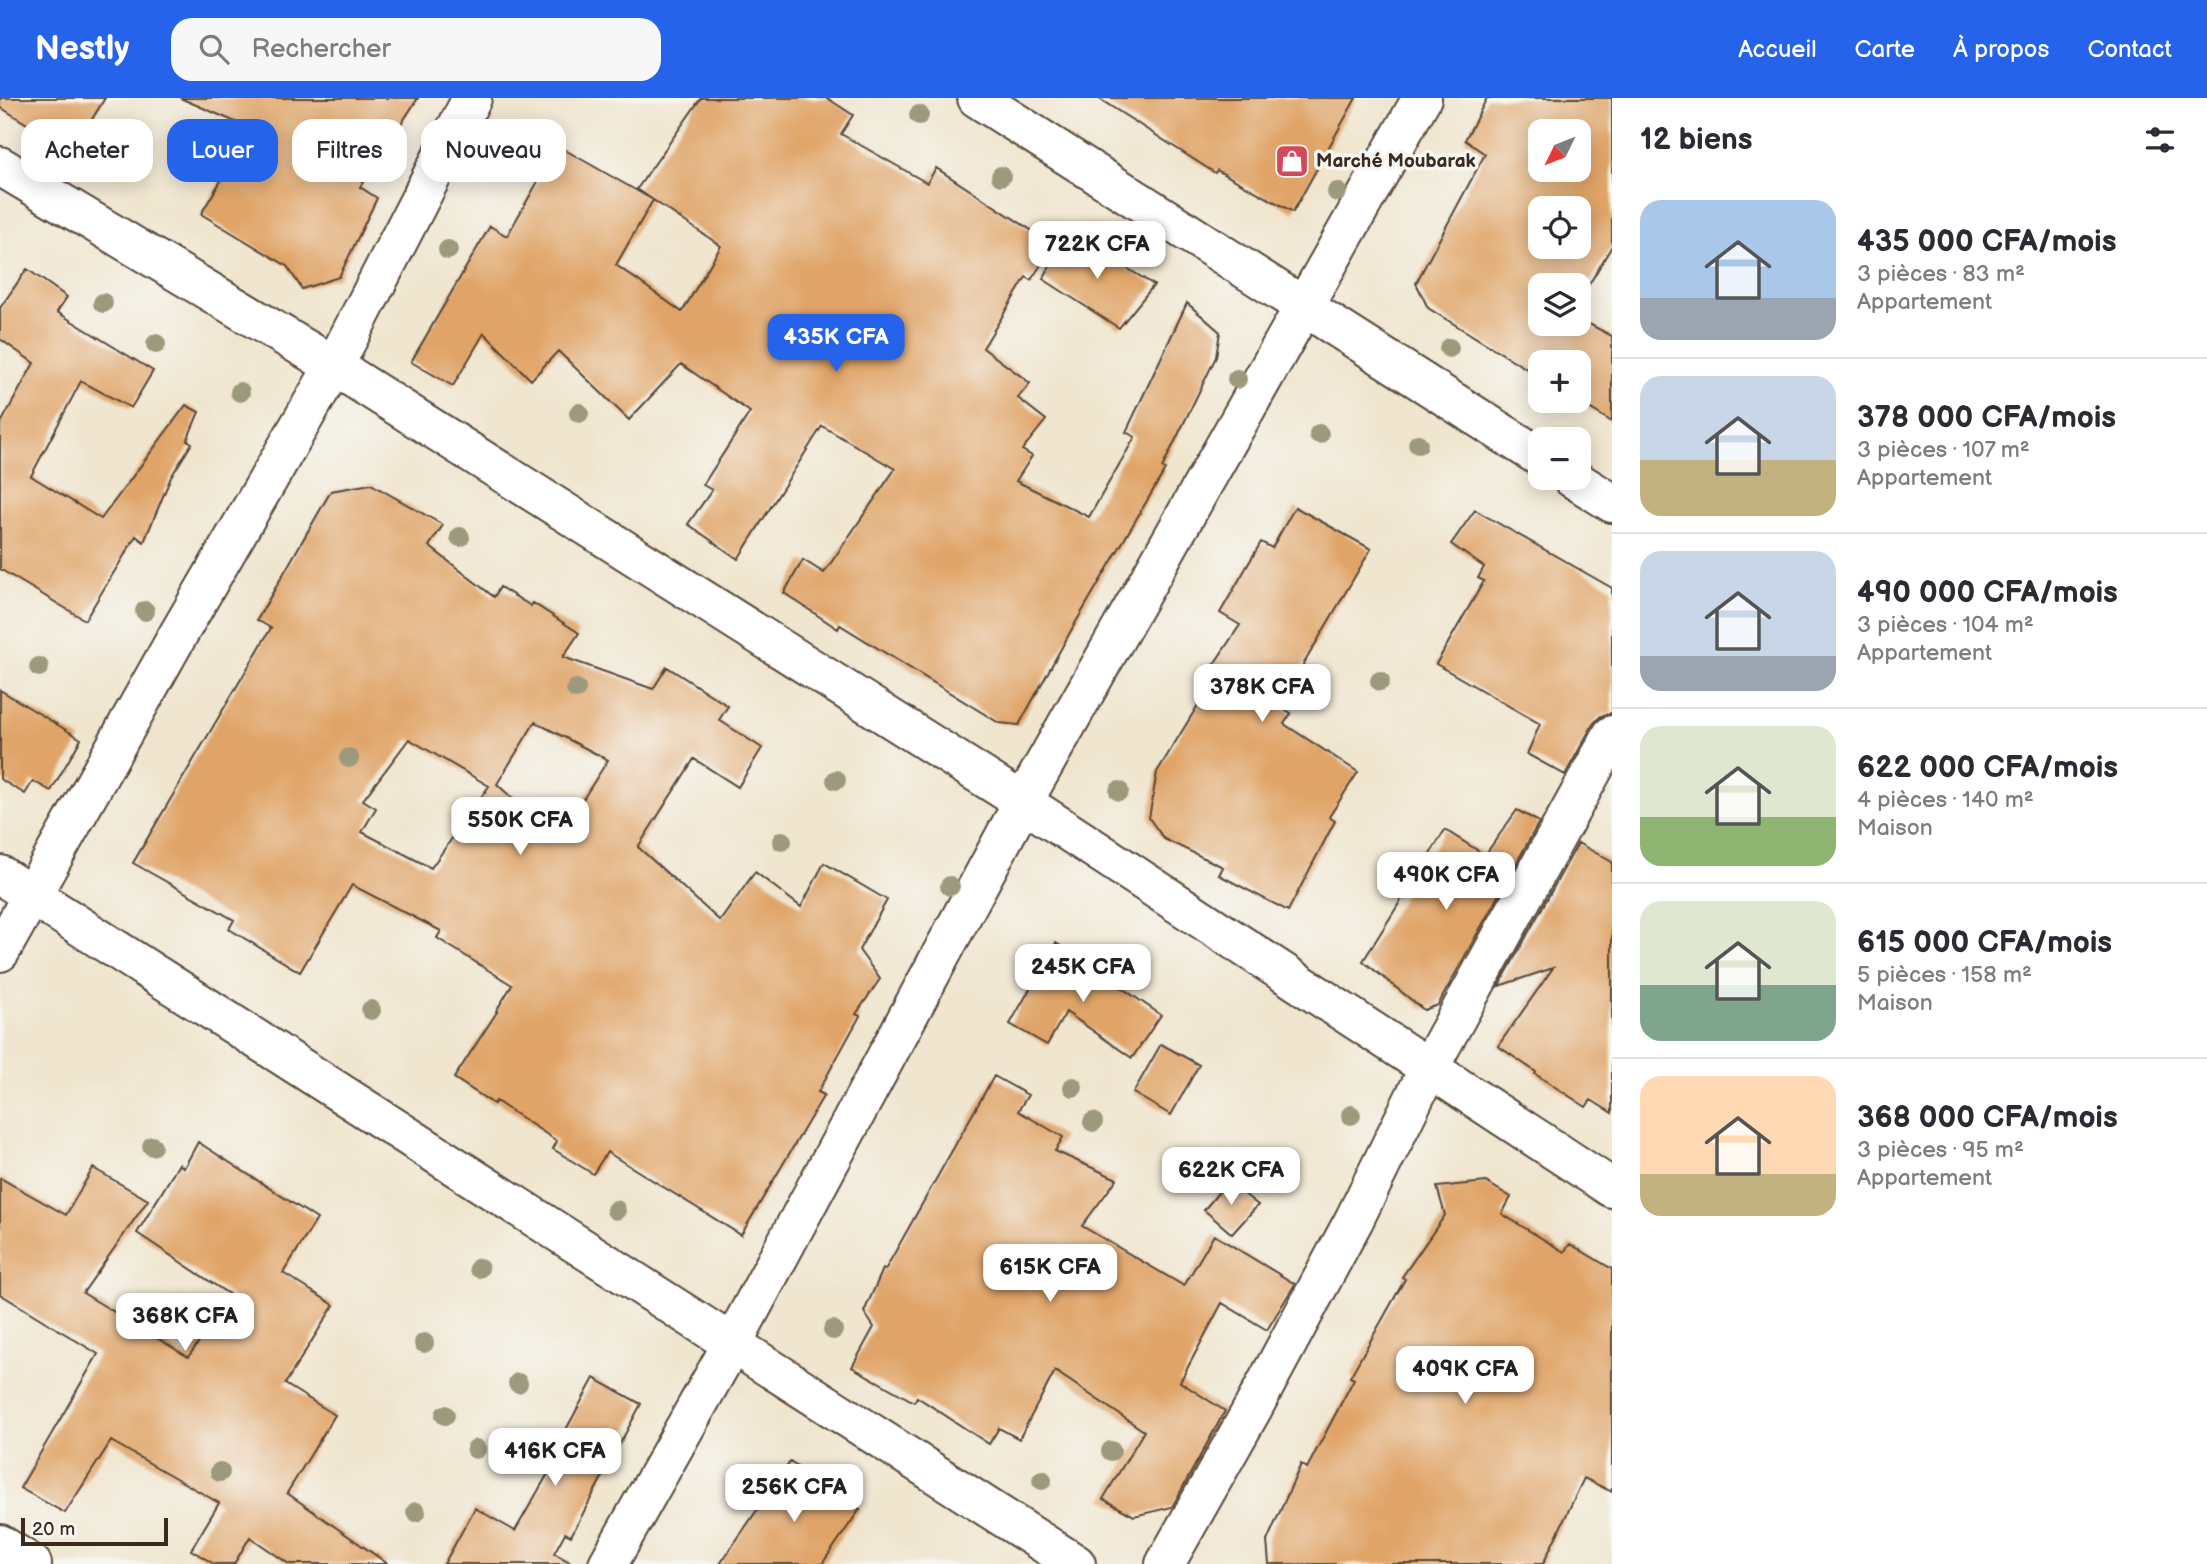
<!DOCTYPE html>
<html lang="fr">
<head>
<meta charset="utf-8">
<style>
  body { margin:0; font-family:"Balsamiq Sans",sans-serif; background:#f7f7f7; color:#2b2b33; height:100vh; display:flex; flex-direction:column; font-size:26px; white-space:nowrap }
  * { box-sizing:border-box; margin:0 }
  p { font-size:23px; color:#7c7c81 }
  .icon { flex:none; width:38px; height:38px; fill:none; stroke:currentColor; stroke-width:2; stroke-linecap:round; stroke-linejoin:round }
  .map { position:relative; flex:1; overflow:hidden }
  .panel { display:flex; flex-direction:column; background:#fff; width:595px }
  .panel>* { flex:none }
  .guide { position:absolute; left:21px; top:21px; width:665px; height:63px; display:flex; gap:14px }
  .needle { width:46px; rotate:227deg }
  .buttons { position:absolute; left:1528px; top:21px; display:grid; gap:14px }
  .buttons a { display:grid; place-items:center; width:63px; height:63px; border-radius:14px; background:#fff; box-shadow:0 4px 18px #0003; font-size:35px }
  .scale { position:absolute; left:21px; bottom:18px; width:147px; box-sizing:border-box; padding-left:7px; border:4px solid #3b2a1e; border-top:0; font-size:19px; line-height:24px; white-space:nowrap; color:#3b2a1e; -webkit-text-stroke:5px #f6f6f2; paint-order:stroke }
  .price { position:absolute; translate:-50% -60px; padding:0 16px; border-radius:14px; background:#fff; color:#222; font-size:23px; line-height:46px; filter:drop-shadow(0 2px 4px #0008) }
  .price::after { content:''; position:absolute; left:50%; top:42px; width:21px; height:16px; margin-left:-10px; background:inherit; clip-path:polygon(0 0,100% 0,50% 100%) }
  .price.current { background:#2563eb; color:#fff }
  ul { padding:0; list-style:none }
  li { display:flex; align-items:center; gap:21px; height:175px; padding:0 28px }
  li+li { border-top:2px solid #e1e1e2 }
  li span { display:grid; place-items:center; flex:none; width:196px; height:140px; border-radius:21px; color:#555 }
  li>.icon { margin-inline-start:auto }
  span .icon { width:84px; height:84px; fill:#fffc; stroke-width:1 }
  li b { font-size:30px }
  h2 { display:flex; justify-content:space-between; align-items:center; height:84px; padding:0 28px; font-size:30px }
  .tag { padding:0 24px; border-radius:21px; background:#fff; box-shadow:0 4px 18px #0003; font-size:24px; line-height:63px }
  .tag.current { background:#2563eb; color:#fff }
  header { display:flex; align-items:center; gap:42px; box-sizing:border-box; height:98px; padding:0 35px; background:#2563eb; color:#fff }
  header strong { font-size:33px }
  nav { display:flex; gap:38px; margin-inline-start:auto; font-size:24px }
  .search { width:490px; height:63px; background:#f7f7f7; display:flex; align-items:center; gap:18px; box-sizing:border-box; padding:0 24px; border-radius:21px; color:#7c7c81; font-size:26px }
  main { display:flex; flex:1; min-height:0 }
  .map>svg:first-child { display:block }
  .building { fill:#e0a468; fill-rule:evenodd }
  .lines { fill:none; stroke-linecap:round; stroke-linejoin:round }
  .street-casing { stroke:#564638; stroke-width:42 }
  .secondary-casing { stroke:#564638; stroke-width:42 }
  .street { stroke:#fff; stroke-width:38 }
  .secondary { stroke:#fff; stroke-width:38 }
  .tree { fill:#9c997d }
  .labels { text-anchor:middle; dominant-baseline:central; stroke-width:7; stroke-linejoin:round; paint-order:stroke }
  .poi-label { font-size:19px; font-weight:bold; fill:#3b2a1e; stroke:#f6f6f2; text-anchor:start }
</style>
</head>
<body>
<header>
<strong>Nestly</strong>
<div class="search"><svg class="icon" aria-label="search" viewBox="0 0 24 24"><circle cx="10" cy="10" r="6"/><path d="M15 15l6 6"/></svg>Rechercher</div>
<nav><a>Accueil</a><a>Carte</a><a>À propos</a><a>Contact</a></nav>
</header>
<main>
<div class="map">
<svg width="1612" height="1466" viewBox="0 0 1612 1466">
  <rect width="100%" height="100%" fill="#f6f6f2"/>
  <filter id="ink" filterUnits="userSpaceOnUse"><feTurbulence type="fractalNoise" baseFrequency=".0143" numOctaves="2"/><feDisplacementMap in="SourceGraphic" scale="14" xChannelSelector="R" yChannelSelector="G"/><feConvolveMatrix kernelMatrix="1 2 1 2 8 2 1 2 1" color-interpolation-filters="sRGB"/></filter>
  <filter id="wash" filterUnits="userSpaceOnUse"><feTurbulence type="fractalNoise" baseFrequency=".00686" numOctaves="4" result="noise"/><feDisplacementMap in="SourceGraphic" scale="28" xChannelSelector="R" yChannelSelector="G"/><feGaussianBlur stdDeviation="1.57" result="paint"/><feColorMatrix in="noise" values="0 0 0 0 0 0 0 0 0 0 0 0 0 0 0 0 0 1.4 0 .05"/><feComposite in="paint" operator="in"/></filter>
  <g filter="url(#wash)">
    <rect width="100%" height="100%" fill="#f0e5ce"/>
    <g id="blocks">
      <!-- building -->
      <path class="building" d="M 0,0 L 105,0 L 72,54 L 0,9 Z
        M 180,0 L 418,0 L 360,89 L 377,100 L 339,179 L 302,191 L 287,168 L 201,116 L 252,31 Z
        M 701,0 L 827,0 L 853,17 L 841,36 L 927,85 L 936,70 L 1054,147 L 1031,182 L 1026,179 L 983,250 L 1030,285 L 1018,300 L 1046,322 L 1022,352 L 1032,358 L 1016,383 L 1089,419 L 1135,339 L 1126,334 L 1187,205 L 1220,234 L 1216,259 L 1162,370 L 1165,372 L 1073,529 L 1019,627 L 999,625 L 840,527 L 838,531 L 784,495 L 803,462 L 824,475 L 895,371 L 822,328 L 738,461 L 688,426 L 712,392 L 703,387 L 750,314 L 681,266 L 629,322 L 558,253 L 531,282 L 484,235 L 453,288 L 411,264 L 490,128 L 507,138 L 558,48 L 653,102 L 616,167 L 682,214 L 721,148 L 637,91 Z
        M 1098,0 L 1356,0 L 1293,114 L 1217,72 L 1215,75 Z
        M 1487,0 L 1612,0 L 1612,148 L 1578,205 L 1578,187 L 1540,187 L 1540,226 L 1578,226 L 1578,220 L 1612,238 L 1612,324 L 1578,303 L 1578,264 L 1540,264 L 1540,279 L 1428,210 L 1416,185 L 1485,56 L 1465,42 ZM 1540,33 L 1578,33 L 1578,72 L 1540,72 ZM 1540,110 L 1578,110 L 1578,149 L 1540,149 Z
        M 1069,134 L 1154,187 L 1119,230 L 1043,181 Z
        M 27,171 L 67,199 L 57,214 L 153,273 L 131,310 L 81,283 L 31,378 L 101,421 L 186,307 L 199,314 L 187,342 L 192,345 L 171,379 L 144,444 L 136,438 L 85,522 L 0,471 L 0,327 L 34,265 L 0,241 L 0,210 Z
        M 371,386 L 443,427 L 429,448 L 494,499 L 500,489 L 531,508 L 533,505 L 579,535 L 563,559 L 653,591 L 667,569 L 728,608 L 719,622 L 762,650 L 738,689 L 694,661 L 638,749 L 720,823 L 755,774 L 801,809 L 824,765 L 887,802 L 859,852 L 880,881 L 856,916 L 860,918 L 818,994 L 824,997 L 741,1137 L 607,1054 L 593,1076 L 553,1051 L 557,1043 L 496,1003 L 494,1006 L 454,980 L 497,914 L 496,913 L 512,887 L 437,840 L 441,833 L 352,787 L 300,874 L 229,831 L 234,822 L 133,765 L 271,530 L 257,522 L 331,393 ZM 535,624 L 608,662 L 557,742 L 497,686 ZM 409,641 L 489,688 L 431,770 L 362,734 L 376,710 L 363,702 Z
        M 1295,409 L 1371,451 L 1279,608 L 1291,615 L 1284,626 L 1358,674 L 1329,719 L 1335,723 L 1288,813 L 1219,777 L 1223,769 L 1164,741 L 1149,720 L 1157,674 L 1209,589 L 1202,584 L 1240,527 L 1220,515 L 1261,444 L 1272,450 Z
        M 1475,412 L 1612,490 L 1612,615 L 1601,618 L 1593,626 L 1565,677 L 1527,656 L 1540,626 L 1436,566 L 1484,483 L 1478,480 L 1484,469 L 1451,446 Z
        M 0,592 L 81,641 L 51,693 L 33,683 L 25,696 L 0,681 Z
        M 1517,712 L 1539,724 L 1438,907 L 1424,912 L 1363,863 L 1445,732 L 1485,757 Z
        M 1578,745 L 1612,764 L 1612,1015 L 1591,1002 L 1586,1009 L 1535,976 L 1536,974 L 1498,948 L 1553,870 L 1499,888 Z
        M 1056,845 L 1107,877 L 1106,879 L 1161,917 L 1132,960 L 1066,914 L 1047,947 L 1010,926 Z
        M 1161,946 L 1199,967 L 1171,1017 L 1133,995 Z
        M 994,978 L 1028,997 L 1018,1013 L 1063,1039 L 1055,1053 L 1117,1081 L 1082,1128 L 1184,1188 L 1214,1137 L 1295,1186 L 1267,1232 L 1222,1205 L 1180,1284 L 1225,1313 L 1172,1409 L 1134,1418 L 1103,1401 L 1144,1333 L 1055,1273 L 1019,1341 L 999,1330 L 989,1346 L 917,1299 L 914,1304 L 852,1269 L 874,1229 L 864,1214 L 883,1171 L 885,1172 Z
        M 198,1044 L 317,1121 L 283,1175 L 334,1207 L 285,1286 L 335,1317 L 287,1395 L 388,1466 L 289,1466 L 250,1439 L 234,1466 L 214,1466 L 191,1452 L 219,1405 L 111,1343 L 65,1415 L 20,1390 L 98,1256 L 0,1196 L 0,1080 L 66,1117 L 93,1070 L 148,1102 L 83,1195 L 188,1259 L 233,1199 L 137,1135 L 179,1066 L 184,1070 Z
        M 1228,1083 L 1258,1107 L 1232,1136 L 1204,1112 Z
        M 1486,1084 L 1511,1099 L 1502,1116 L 1564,1154 L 1570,1146 L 1612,1171 L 1612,1394 L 1584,1380 L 1543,1466 L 1269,1466 L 1267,1443 L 1301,1366 L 1307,1370 L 1354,1281 L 1350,1279 L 1405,1181 L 1402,1179 L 1445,1117 L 1437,1089 Z
        M 594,1280 L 641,1306 L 571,1438 L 565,1435 L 554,1455 L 573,1466 L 444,1466 L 475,1410 L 515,1433 L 561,1353 L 556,1350 Z
        M 790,1364 L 860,1411 L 822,1466 L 720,1466 Z"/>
    </g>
  </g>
  <g filter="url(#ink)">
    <use href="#blocks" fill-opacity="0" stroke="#564638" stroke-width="2"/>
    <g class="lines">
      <!-- street casing -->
      <g class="street-casing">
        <path id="street" d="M 977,0 L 1540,359
          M 0,68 L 334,268 L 1023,704 L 1612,1090
          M 1572,380 L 1612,405
          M 0,777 L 1076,1466
          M 0,854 L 178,537 L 334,268 L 472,0
          M 0,1446 L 32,1466
          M 1165,1466 L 1253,1310 L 1354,1122 L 1429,970 L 1612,637"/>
      </g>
      <!-- secondary casing -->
      <g class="secondary-casing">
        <path id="secondary" d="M 608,1466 L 732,1246 L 1023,704 L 1422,0"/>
      </g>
      <!-- street -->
      <use href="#street" class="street"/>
      <!-- secondary -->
      <use href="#secondary" class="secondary"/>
    </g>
    <!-- trees -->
    <g class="tree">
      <circle cx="919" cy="17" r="10"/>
      <circle cx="515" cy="48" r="10"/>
      <circle cx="1001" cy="78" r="10"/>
      <circle cx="1337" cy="94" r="10"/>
      <circle cx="448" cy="152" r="10"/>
      <circle cx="103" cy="205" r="10"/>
      <circle cx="156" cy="246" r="10"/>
      <circle cx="1449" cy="250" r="10"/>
      <circle cx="1237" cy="281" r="10"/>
      <circle cx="240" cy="294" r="10"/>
      <circle cx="579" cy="315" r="10"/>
      <circle cx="1319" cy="336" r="10"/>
      <circle cx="1418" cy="346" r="10"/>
      <circle cx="460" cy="439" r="10"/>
      <circle cx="145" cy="513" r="10"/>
      <circle cx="39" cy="569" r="10"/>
      <circle cx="1380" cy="583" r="10"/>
      <circle cx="576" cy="591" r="10"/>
      <circle cx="349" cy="660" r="10"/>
      <circle cx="836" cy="682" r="10"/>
      <circle cx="1119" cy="693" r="10"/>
      <circle cx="782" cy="743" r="10"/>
      <circle cx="950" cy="788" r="10"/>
      <circle cx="371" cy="912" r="10"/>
      <circle cx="1073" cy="989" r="10"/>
      <circle cx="1351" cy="1017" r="10"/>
      <circle cx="1093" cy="1024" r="10"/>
      <circle cx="152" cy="1048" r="10"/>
      <circle cx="616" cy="1112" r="10"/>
      <circle cx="479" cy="1170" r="10"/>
      <circle cx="833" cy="1232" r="10"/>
      <circle cx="424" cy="1245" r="10"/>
      <circle cx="518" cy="1285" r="10"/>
      <circle cx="445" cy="1317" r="10"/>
      <circle cx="476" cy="1351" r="10"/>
      <circle cx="1111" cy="1353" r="10"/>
      <circle cx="220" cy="1374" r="10"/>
      <circle cx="1042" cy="1382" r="10"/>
      <circle cx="416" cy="1414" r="10"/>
    </g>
  </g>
  <!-- icons -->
  <defs>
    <g id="shop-square" transform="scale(1.75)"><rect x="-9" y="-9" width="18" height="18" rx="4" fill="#d1495b" stroke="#f6f6f2"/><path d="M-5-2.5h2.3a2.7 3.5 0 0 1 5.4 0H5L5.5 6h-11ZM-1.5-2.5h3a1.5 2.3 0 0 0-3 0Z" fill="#fff"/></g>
  </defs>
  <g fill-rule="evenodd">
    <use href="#shop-square" x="1292" y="63"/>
  </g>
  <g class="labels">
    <!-- poi labels -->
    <g class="poi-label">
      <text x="1316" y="63">Marché Moubarak</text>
    </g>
  </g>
</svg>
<div class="buttons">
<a><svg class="needle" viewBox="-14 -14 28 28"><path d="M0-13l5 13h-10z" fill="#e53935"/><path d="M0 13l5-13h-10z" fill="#7c7c81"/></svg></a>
<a><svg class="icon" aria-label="locate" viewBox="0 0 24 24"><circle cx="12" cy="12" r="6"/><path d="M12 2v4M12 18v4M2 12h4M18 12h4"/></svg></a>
<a><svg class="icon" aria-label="layers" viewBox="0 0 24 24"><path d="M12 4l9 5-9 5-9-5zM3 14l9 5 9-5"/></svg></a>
<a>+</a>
<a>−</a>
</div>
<div class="scale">20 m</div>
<b class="price" style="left:1097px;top:183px">722K CFA</b>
<b class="price current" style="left:836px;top:276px">435K CFA</b>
<b class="price" style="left:1262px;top:626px">378K CFA</b>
<b class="price" style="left:520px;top:759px">550K CFA</b>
<b class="price" style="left:1446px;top:814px">490K CFA</b>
<b class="price" style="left:1083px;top:906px">245K CFA</b>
<b class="price" style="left:1231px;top:1109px">622K CFA</b>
<b class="price" style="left:1050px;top:1206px">615K CFA</b>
<b class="price" style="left:185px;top:1255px">368K CFA</b>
<b class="price" style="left:1465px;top:1308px">409K CFA</b>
<b class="price" style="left:555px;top:1390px">416K CFA</b>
<b class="price" style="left:794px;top:1426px">256K CFA</b>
<div class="guide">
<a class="tag">Acheter</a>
<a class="tag current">Louer</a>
<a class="tag">Filtres</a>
<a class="tag">Nouveau</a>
</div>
</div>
<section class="panel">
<h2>12 biens<svg class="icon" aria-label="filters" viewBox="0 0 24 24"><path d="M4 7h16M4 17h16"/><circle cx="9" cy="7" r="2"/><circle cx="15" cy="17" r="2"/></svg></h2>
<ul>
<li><span style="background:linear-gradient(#a9c7e8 70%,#9aa5b1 0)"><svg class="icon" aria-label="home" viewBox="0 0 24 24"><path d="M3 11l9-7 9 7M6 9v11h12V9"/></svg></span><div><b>435 000 CFA/mois</b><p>3 pièces · 83 m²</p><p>Appartement</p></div></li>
<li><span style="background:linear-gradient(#c9d6e8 60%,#c2b280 0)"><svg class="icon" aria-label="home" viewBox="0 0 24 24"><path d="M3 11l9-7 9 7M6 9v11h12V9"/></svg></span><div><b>378 000 CFA/mois</b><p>3 pièces · 107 m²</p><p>Appartement</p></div></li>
<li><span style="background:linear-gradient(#c9d6e8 75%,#9aa5b1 0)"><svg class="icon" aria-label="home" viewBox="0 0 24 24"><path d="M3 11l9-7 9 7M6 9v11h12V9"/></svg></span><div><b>490 000 CFA/mois</b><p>3 pièces · 104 m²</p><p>Appartement</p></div></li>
<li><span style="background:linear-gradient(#dfe7d0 65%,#8fb573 0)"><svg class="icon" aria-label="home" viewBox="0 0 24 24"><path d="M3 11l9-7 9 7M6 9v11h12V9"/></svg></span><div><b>622 000 CFA/mois</b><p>4 pièces · 140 m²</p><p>Maison</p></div></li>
<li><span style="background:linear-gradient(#dfe7d0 60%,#7fa58c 0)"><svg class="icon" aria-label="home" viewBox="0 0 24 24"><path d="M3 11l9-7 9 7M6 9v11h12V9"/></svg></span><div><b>615 000 CFA/mois</b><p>5 pièces · 158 m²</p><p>Maison</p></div></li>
<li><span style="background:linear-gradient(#ffd9b3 70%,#c2b280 0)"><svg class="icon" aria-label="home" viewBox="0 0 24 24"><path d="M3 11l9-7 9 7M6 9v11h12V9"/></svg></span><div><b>368 000 CFA/mois</b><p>3 pièces · 95 m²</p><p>Appartement</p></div></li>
</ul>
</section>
</main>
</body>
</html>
